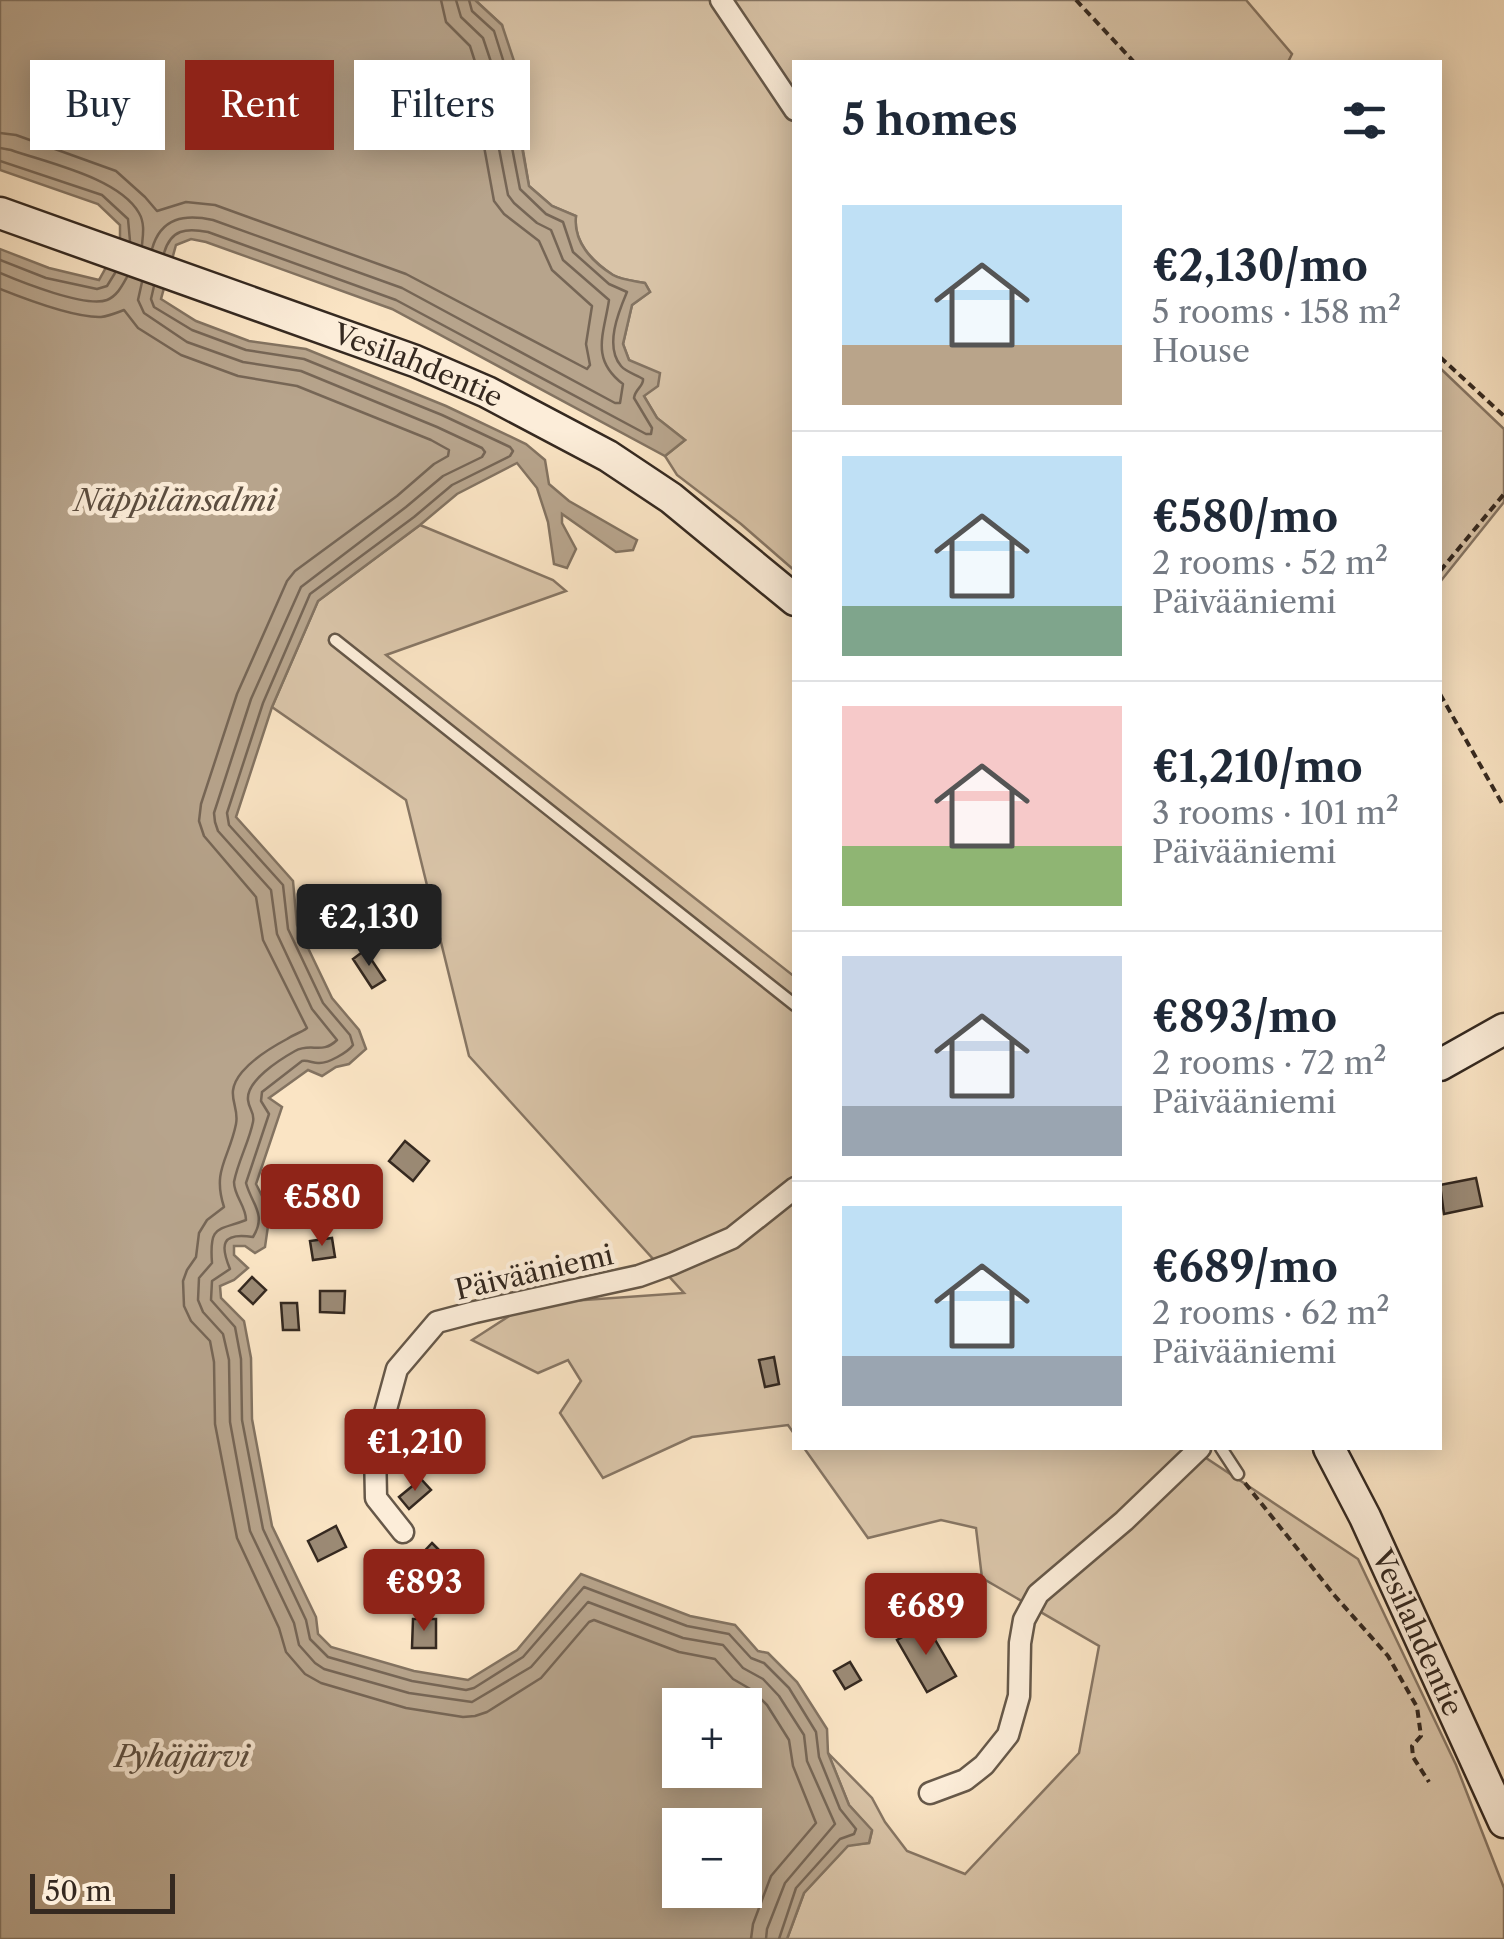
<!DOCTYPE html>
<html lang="en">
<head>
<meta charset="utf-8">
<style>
  body { margin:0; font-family:"Libre Caslon Text",serif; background:#f6f6f7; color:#1f2937; height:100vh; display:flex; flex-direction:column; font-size:38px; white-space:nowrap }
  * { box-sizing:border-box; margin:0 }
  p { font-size:32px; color:#747a83 }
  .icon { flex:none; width:55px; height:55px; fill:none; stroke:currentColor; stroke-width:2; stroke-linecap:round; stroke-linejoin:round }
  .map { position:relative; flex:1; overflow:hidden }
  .drawer { position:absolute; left:792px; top:60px; width:650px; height:1390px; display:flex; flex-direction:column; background:#fff; border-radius:0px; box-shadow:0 5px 25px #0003 }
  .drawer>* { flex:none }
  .guide { position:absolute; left:30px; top:60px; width:612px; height:90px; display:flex; gap:20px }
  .tools { position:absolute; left:662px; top:1688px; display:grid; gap:20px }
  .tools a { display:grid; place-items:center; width:100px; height:100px; border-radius:0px; background:#fff; box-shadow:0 5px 25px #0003; font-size:50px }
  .scale { position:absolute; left:30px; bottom:25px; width:145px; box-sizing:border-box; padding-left:10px; border:5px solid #352920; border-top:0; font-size:28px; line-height:35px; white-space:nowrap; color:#352920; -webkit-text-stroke:8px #fcedd9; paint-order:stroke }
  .price { position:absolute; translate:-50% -85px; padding:0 22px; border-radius:10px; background:#8f2418; color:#fff; font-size:32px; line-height:65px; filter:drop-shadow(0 2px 5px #0008) }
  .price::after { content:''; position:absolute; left:50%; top:60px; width:30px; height:22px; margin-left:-15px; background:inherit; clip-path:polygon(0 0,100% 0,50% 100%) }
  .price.selected { background:#222; color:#fff }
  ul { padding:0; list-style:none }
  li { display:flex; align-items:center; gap:30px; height:250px; padding:0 50px }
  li+li { border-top:2px solid #e0e1e3 }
  li span { display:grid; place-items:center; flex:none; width:280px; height:200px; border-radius:0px; color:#555 }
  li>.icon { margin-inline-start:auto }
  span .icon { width:120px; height:120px; fill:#fffc; stroke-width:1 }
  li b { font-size:42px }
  h2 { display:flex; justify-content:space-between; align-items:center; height:120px; padding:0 50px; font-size:42px }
  .tag { padding:0 35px; border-radius:0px; background:#fff; box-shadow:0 5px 25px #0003; font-size:35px; line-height:90px }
  .tag.selected { background:#8f2418; color:#fff }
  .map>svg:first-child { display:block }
  .green { fill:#d9c4a8; stroke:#877664; stroke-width:2.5 }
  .water { fill:#b7a48c; stroke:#837361; stroke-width:2.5; fill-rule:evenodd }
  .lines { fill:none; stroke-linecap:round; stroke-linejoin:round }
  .shore { stroke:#766656; stroke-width:2.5 }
  .building { fill:#9b8a75; stroke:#352920; stroke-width:2.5 }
  .lane-casing { stroke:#665849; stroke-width:15 }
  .street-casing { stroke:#665849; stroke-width:25 }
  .secondary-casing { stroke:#352920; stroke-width:35 }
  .path { stroke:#352920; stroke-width:4; stroke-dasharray:8 5; stroke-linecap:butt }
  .lane { stroke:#fcedd9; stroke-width:10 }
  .street { stroke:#fcedd9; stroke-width:20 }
  .secondary { stroke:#fcedd9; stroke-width:30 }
  .labels { text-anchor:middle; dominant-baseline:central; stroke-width:9; stroke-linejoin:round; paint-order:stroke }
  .street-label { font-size:28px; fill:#352920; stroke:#fcedd9 }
  .water-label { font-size:30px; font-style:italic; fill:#5c4e40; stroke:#fcedd9 }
</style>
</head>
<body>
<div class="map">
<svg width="1504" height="1939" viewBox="0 0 1504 1939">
  <rect width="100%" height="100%" fill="#fae4c4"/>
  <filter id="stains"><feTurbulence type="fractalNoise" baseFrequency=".002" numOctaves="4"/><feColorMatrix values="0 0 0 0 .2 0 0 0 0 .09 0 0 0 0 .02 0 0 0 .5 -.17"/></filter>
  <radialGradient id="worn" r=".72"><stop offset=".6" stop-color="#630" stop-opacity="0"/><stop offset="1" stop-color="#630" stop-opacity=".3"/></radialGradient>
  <!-- green -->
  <path class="green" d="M 475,0 L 1246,0 L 1292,54 L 1288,62 L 795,62 L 795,571 L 741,524 L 677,475 L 665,456 L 685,440 L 657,418 L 643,395 L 629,360 L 623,344 L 632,305 L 650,292 L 645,283 C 635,281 622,280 613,275 C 592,261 573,242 576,216 L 552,206 L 529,186 L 502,25 Z
    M 1440,368 L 1504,429 L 1504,502 L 1440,582 Z
    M 420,525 L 553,580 L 566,591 L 386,655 L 795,977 L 795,1435 L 788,1425 L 692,1437 L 603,1478 L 560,1413 L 581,1381 L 568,1360 L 538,1373 L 472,1340 L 528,1304 L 684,1293 L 469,1056 L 406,800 L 272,707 L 318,601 Z
    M 804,1448 L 1191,1448 L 1358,1559 L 1456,1765 L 1504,1888 L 1504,1939 L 787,1939 L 804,1893 L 848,1845 L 869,1843 L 872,1831 L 849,1805 L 828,1753 L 872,1798 L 885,1822 L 907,1851 L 965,1874 L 1079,1753 L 1099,1646 L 982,1578 L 976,1528 L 941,1520 L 868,1538 Z"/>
  <!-- water -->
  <path class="water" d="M 0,0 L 475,0 L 502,25 L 514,61 L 518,125 L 529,186 L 552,206 L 576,216 C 573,242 592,262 613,275 C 622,280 635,281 645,283 L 650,292 L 632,305 L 623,344 L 629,360 L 660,373 L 658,386 L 644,396 L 657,418 L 685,440 L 665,456 L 392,309 L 206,242 L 191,239 L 176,245 L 161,299 L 196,321 L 249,341 L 306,349 L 446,406 L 526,444 L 545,460 L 549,484 L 569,501 L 637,540 L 633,550 L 616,552 L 562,514 L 562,523 L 576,549 L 567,568 L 554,564 L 548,522 L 537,488 L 517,463 L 457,494 L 420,525 L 318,601 L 272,707 L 236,817 L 293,881 L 297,925 L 332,998 L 359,1030 L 366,1049 L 349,1064 L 336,1067 L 322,1076 L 308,1070 L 269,1098 L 282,1107 L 256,1184 L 270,1212 L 265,1247 L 255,1253 L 245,1246 L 234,1246 L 234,1255 L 248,1268 L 234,1280 L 220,1286 L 221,1298 L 244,1321 L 251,1358 L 252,1419 L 272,1526 L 316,1617 L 318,1634 L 331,1647 L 414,1671 L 468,1680 L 517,1650 L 581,1574 L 690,1616 L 735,1625 L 758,1651 L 768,1653 L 797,1682 L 827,1729 L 828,1753 L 849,1805 L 872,1830 L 869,1843 L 848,1846 L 804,1893 L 787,1939 L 0,1939 L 0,249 L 49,268 L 99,280 L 120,242 L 120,225 L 98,204 L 0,170 ZM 680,1705 L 745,1705 L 745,1770 L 680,1770 ZM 680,1825 L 745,1825 L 745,1890 L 680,1890 Z"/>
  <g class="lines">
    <!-- shore -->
    <path class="shore" d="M 0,133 L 16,135 L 116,171 L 145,197 L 157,211 L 186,202 L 215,205 L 406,274 L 587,369 L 590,365 L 586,344 L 592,306 L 552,270 L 539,241 L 504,214 L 494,201 L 481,130 L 477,68 L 470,46 L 446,22 L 441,0
      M 0,148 L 11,150 C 48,163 119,178 139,213 C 145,223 143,235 142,245
      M 0,161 L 102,195 L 128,219 L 130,241
      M 152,249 C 161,217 185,214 213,220 L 402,288 L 615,403 L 620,403 L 623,384 C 590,359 604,334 609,300 L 563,260 L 551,230 L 537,223 L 514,203 L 508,195 L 495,128 L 492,65 L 483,38 L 461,17 L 456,0
      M 164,253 C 171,229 186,228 208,232 L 396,300 L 646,434 L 651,434 L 652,428 L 634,398 C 635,389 644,386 643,379 C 637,375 626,372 621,366 C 604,346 619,311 627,292 L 609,284 L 573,252 L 563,222 L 546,214 L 520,189 L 508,127 L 504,63 L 494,31 L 472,11 L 469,0
      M 0,260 L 46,278 L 97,289 L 107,286 L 115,273
      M 0,273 C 21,282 86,308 107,300 C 117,296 122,286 127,277
      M 142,282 L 138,300 L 144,313 L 187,342 L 243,362 L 301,371 L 437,427 L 482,448 L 485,452 L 482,457 L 443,476 L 406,507 L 301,587 L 251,699 L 214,813 L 215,822 L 218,831 L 271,890 L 277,934 L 312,1009 L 337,1040 C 322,1055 311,1042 295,1051 C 279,1060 246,1081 248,1100 C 249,1110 255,1112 253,1122 C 249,1142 238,1161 234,1182 C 234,1196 246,1206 246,1220 C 218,1231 209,1224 212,1263 L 199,1278 L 198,1300 L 203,1312 L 223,1334 L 229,1360 L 230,1422 L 250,1531 L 294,1623 L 299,1645 L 315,1663 L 324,1669 L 409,1693 L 472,1702 L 531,1667 L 588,1602 L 683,1638 L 723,1645 L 743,1668 L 763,1679 L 779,1696 L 804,1735 L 807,1761 L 835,1824 L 785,1883 L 767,1929 L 766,1939
      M 154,286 L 151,299 L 154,307 L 192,330 L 246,350 L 304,359 L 442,415 L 510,447 L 513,451 L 510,456 L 452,485 L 414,517 L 310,594 L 263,703 L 227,813 L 229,825 L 283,885 L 288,929 L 323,1003 L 350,1035 L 353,1045 C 348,1052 328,1064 318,1063 C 313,1063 308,1060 302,1061 L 262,1092 L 261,1101 L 269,1114 L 246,1183 C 252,1205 267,1214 253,1237 C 221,1232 220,1245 230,1269 L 212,1281 L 211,1300 L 235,1327 L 241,1359 L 242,1420 L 263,1529 L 306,1620 L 310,1639 L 328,1657 L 412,1681 L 466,1690 L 474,1688 L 523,1657 L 584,1587 L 687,1626 L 729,1634 L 751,1658 L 764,1663 L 789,1688 L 816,1732 L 819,1757 L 840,1809 L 856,1829 L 854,1834 L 840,1839 L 796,1888 L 779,1939
      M 0,289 C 25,299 74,318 101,317 C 109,316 116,313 124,310 L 138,328 L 181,355 L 238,376 L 297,386 L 431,440 L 449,450 L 448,456 L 434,464 L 397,496 L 295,571 L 287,581 L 237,694 L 201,804 L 199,821 L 204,836 L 256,897 L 263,940 L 307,1028 C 301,1033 294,1034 287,1039 C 272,1047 253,1059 242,1072 C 223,1095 240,1105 236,1124 C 229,1159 212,1170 224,1207 L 207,1220 L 199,1233 L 196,1257 L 187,1270 L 183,1281 L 184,1306 L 191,1321 L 210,1341 L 214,1362 L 215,1424 L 237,1538 L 279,1628 L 286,1652 L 305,1674 L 321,1683 L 406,1708 L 463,1717 L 475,1716 L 487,1712 L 541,1678 L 589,1622 L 594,1620 L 679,1652 L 715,1659 L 733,1679 L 752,1690 L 767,1705 L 789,1740 L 793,1766 L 816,1823 L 771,1876 L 753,1924 L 751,1939"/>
  </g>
  <!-- building -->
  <path class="building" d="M 365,950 L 385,980 L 372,988 L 353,959 Z
    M 405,1141 L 429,1161 L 413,1181 L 389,1161 Z
    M 1476,1178 L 1482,1206 L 1444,1214 L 1440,1185 Z
    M 332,1238 L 335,1257 L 313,1260 L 310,1241 Z
    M 252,1277 L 266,1290 L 253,1304 L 239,1291 Z
    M 320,1291 L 345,1291 L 344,1313 L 320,1312 Z
    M 281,1303 L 297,1303 L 299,1330 L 283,1330 Z
    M 774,1357 L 779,1384 L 765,1387 L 759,1360 Z
    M 421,1479 L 431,1490 L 409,1509 L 399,1497 Z
    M 336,1526 L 346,1547 L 318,1561 L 308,1541 Z
    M 432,1543 L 455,1566 L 440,1582 L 417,1559 Z
    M 413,1619 L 436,1619 L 436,1648 L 412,1648 Z
    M 926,1624 L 956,1676 L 927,1692 L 897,1640 Z
    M 850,1662 L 861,1680 L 845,1689 L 834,1671 Z"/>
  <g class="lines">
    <!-- lane casing -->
    <g class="lane-casing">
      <path id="lane" d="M 335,640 L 795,1005
        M 1221,1448 L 1238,1474"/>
    </g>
    <!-- street casing -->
    <g class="street-casing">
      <path id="street" d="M 721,0 L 795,110
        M 403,1532 L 376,1498 L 375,1449 L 397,1369 L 437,1322 L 475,1312 L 639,1276 L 672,1264 L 732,1238 L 795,1188
        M 930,1793 L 965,1780 L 984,1765 L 1008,1735 L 1019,1696 L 1020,1643 L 1024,1620 L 1038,1594 L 1124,1521 L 1200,1448"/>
    </g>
    <!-- secondary casing -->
    <g class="secondary-casing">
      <g id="secondary">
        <path id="s1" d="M 0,213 L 415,361 L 487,392 L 608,456 L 671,498 L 795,600"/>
        <path d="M 1440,1065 L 1504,1029"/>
        <path id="s2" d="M 1329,1448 L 1365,1517 L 1504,1822"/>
      </g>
    </g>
    <!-- path -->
    <path class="path" d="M 1076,0 L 1134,62
      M 1440,357 L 1504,416
      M 1440,571 L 1504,494
      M 1440,694 L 1504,807
      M 1245,1483 L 1335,1596 L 1388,1656 L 1417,1707 L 1421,1736 L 1412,1746 L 1413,1757 L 1429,1782"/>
    <!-- lane -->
    <use href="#lane" class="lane"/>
    <!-- street -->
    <use href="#street" class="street"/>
    <!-- secondary -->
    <use href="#secondary" class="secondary"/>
  </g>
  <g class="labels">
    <!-- street labels -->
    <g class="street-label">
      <text stroke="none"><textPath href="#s1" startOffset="445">Vesilahdentie</textPath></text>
      <text transform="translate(534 1272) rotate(-13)">Päivääniemi</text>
      <text stroke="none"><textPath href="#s2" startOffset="205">Vesilahdentie</textPath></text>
    </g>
    <!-- water labels -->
    <g class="water-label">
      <text x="175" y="500">Näppilänsalmi</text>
      <text x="182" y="1756">Pyhäjärvi</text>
    </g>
  </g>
  <rect width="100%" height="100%" filter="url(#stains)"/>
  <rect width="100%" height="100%" fill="url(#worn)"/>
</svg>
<div class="tools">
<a>+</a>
<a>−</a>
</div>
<div class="scale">50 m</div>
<b class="price selected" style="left:369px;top:969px">€2,130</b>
<b class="price" style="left:322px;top:1249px">€580</b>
<b class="price" style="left:415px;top:1494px">€1,210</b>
<b class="price" style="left:424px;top:1634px">€893</b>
<b class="price" style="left:926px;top:1658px">€689</b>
<div class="guide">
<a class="tag">Buy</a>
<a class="tag selected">Rent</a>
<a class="tag">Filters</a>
</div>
<section class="drawer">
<h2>5 homes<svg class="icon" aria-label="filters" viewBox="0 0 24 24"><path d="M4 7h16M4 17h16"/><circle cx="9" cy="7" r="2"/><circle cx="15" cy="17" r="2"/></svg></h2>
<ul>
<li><span style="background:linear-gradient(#bfe0f5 70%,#b9a48a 0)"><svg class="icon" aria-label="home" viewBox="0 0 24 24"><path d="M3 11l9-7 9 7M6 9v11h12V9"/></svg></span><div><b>€2,130/mo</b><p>5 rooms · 158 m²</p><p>House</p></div></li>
<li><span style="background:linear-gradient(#bfe0f5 75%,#7fa58c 0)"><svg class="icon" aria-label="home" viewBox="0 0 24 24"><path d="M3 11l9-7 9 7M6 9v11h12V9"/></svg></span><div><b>€580/mo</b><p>2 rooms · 52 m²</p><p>Päivääniemi</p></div></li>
<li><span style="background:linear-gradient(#f6c9c9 70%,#8fb573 0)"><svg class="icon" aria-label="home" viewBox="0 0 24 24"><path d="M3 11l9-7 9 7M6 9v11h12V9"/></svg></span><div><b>€1,210/mo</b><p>3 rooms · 101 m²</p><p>Päivääniemi</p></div></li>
<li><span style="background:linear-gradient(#c9d6e8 75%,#9aa5b1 0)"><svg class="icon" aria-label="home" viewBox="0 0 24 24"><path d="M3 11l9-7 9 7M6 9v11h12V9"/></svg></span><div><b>€893/mo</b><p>2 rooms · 72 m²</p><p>Päivääniemi</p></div></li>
<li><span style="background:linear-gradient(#bfe0f5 75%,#9aa5b1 0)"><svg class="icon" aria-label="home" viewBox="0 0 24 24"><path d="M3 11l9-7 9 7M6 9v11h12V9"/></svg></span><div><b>€689/mo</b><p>2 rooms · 62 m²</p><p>Päivääniemi</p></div></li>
</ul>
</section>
</div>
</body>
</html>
